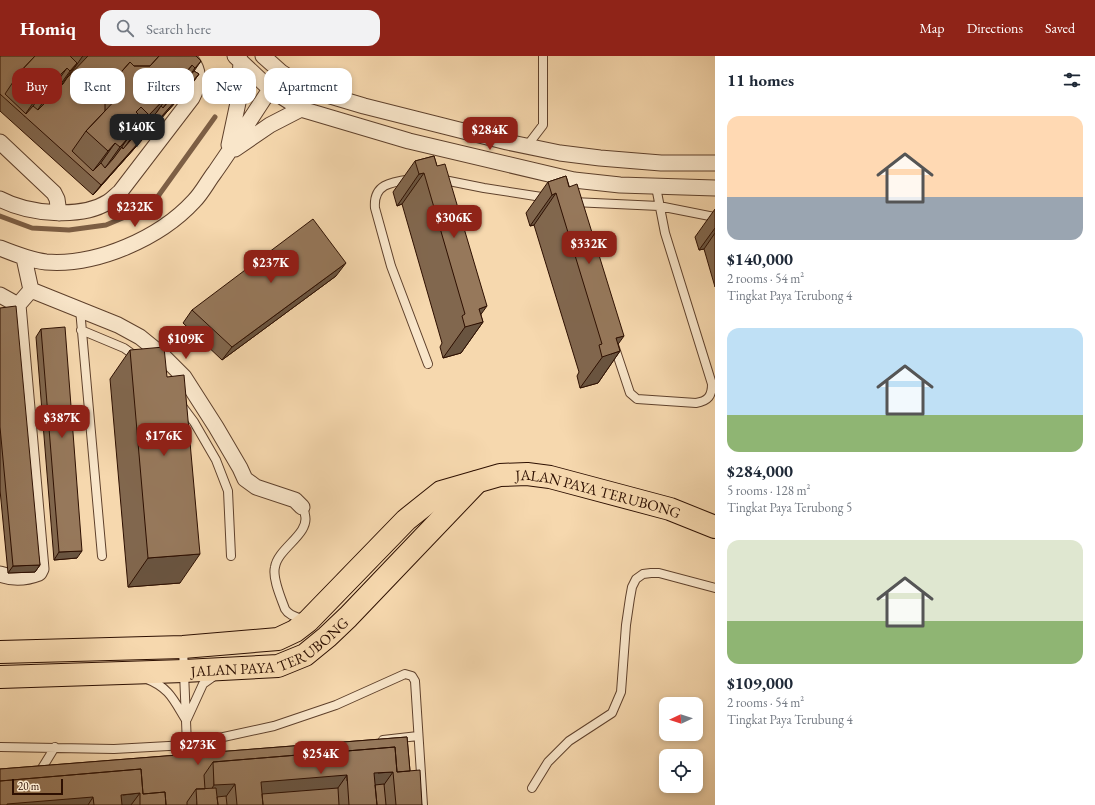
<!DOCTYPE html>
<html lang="en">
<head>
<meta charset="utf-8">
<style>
  body { margin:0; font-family:"EB Garamond",serif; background:#f2f2f3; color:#1f2937; height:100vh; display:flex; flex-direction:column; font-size:15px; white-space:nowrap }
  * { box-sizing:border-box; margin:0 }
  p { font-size:13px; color:#747a83 }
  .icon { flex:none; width:22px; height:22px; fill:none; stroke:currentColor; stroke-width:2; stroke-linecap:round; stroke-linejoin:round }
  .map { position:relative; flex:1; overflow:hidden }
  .details { display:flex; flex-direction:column; background:#fff; width:380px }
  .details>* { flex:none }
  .top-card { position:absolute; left:12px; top:12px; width:380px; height:36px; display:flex; gap:8px }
  .needle { width:26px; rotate:266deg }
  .buttons { position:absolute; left:659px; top:641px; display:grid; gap:8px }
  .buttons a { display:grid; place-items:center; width:44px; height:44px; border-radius:8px; background:#fff; box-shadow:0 2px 6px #0003; font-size:20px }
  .scale { position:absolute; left:12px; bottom:10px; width:51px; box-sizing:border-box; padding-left:4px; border:2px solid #2d0f01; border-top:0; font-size:11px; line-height:14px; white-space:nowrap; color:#2d0f01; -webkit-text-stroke:3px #f9e6ca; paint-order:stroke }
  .price { position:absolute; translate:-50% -34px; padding:0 9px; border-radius:8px; background:#8f2418; color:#fff; font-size:13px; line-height:26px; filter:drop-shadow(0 1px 2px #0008) }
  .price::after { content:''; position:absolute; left:50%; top:24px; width:12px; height:9px; margin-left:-6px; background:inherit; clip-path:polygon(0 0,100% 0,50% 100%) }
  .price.selected { background:#222; color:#fff }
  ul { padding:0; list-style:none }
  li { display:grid; align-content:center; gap:8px; height:212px; padding:0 12px }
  li span { display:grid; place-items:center; height:124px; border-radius:12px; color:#555 }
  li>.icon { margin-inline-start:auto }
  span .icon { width:72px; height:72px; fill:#fffc; stroke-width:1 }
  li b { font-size:17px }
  h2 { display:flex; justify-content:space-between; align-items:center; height:48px; padding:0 12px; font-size:17px }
  .tag { padding:0 14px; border-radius:12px; background:#fff; box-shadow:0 2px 6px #0003; font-size:14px; line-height:36px }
  .tag.selected { background:#8f2418; color:#fff }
  header { display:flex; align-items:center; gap:24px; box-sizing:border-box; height:56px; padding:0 20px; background:#8f2418; color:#fff }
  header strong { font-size:19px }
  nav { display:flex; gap:22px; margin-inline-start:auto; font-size:14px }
  .search { width:280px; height:36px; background:#f2f2f3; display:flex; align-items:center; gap:10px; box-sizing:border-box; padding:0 14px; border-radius:12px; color:#747a83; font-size:15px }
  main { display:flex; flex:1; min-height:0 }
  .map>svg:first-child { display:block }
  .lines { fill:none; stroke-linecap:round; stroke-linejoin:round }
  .stream { stroke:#7d5f45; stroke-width:5 }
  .lane-casing { stroke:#5f412c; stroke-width:10 }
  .street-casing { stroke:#5f412c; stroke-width:17 }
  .primary-casing { stroke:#2d0f01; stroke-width:24 }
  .lane { stroke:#f9e6ca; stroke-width:8 }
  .street { stroke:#f9e6ca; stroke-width:15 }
  .primary { stroke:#f6d8ae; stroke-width:22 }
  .wall { fill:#81674e; stroke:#2d0f01 }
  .shaded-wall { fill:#695440; stroke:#2d0f01 }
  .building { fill:#96785b; stroke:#2d0f01 }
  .labels { text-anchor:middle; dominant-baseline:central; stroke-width:3; stroke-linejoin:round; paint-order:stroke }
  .street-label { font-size:15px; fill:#2d0f01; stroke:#f9e6ca }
</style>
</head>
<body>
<header>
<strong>Homiq</strong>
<div class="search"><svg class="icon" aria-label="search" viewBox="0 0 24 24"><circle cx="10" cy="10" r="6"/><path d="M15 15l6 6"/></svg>Search here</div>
<nav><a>Map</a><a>Directions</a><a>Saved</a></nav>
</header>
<main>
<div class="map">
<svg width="715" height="749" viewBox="0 0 715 749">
  <rect width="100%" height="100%" fill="#f6d8ae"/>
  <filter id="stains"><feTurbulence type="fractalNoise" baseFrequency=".005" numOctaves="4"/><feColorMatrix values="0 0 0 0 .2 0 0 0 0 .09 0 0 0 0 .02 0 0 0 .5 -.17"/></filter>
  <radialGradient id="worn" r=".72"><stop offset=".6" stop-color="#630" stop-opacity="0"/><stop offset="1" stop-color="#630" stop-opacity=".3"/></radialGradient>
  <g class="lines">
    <!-- stream -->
    <path class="stream" d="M 0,160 L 32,172 L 69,174 L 106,169 L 151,150 L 215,61"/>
    <!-- lane casing -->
    <g class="lane-casing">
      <path id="lane" d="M 527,90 L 543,69 L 543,0
        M 412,123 C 391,126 373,128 375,152 L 391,210 L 428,308
        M 439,123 L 484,132 L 548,142
        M 573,146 L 659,150 L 715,161
        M 80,253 L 102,500
        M 81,274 L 124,292 L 138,302
        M 614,289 L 630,337 L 637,343 L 696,347 C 708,345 712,340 712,328 L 665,177 L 656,131
        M 182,350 L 194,366 L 216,404 L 228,435 L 231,500
        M 302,451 C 303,453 305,456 305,459 C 310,478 278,492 275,511 C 272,522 281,542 285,553 C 289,560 297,561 305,564
        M 183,592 L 187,689
        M 147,623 C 170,632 174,645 186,664
        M 187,663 L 203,628 L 217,618
        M 383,684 L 418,680
        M 0,691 L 114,693 L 187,689 L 274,670 L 336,649 L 405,618 L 412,620 L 415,625 L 423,749
        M 39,717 L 55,691
        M 532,732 L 548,706 L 569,685 L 612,657 L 621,636 L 626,569 L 630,542 L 632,531 L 636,523 L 643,518 L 651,517 L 659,517 L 715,532"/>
    </g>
    <!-- street casing -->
    <g class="street-casing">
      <path id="street" d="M 235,0 L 270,33 L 301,53 L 409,85 L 574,124 L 620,129 L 715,132
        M 263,0 L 281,16 L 307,33 L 364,50 L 507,86 L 560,97 L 600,102 L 661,107 L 715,107
        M 0,86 L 54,137 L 57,143 L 59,157
        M 229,89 L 239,42 L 241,5
        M 235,93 L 270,69 L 301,53
        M 0,143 C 28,158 81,163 108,146 C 113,143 116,139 120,136 L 192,42 C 200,27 200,12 187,0
        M 0,192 C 15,198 30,204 46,206 C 97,210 160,182 194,145 C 202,137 208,125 215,116 C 236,86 256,55 276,24
        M 24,202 L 31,234 L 118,269 L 140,281 L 161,298 L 184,321 L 216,371 L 240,412 L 245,423 L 256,431 L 295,444 L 302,451
        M 0,239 L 18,249
        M 0,518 C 13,523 26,522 39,517 L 41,513 L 18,249 L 31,234"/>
    </g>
    <!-- primary casing -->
    <g class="primary-casing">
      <g id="primary">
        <path id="s1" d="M 0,596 L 183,591 L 278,583 L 295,575 L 308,565 L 406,464 L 441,436 L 500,419 L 527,418 L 550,421 L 670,453 L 715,471"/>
        <path id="s2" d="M 0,621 L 184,615 L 278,610 L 305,599 L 327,581 L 348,561 L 477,426"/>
      </g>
    </g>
    <!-- lane -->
    <use href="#lane" class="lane"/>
    <!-- street -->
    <use href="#street" class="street"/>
    <!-- primary -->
    <use href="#primary" class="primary"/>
  </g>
  <!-- wall -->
  <path class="wall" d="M 0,0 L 197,0 L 194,15 L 199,18 L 191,29 L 93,139 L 0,55 Z
    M 434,100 L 483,266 L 461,297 L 443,302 L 440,291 L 442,287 L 402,148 L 397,150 L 393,136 L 415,105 Z
    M 566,120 L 620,295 L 598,327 L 580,332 L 577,320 L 579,316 L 534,169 L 530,170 L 526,157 L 548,126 Z
    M 715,153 L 715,231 L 704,193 L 699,194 L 695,181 Z
    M 336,220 L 222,304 L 183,267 L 192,254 Z
    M 0,252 L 40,509 L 35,516 L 8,517 L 0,434 Z
    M 41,273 L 77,502 L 54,504 L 36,281 Z
    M 130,294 L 180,527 L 128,531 L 110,323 Z
    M 407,681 L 410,715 L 422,749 L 0,749 L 0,713 Z"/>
  <!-- shaded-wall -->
  <path class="shaded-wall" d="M 83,0 L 89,0 L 60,33 L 82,1 Z
    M 195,0 L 197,0 L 184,18 L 192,9 L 177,30 L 176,29 Z
    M 201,5 L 179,37 L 173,43 L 195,12 Z
    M 77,7 L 55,38 L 48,46 L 70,15 Z
    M 67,12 L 52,33 L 57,22 Z
    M 199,18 L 191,29 L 93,139 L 101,129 Z
    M 184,23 L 162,55 L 156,62 L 178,31 Z
    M 60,25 L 38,56 L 30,65 L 52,33 Z
    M 48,29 L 26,60 L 24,60 L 40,37 Z
    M 171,36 L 149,67 L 127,90 L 149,59 Z
    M 145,65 L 123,96 L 116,104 L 138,72 Z
    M 135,69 L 120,91 L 125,80 Z
    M 128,82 L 106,114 L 98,122 L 120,91 Z
    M 115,87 L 93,118 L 90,119 L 108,95 Z
    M 424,117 L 402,148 L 397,150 L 419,118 Z
    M 556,137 L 534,169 L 530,170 L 552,139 Z
    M 715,172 L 715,177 L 704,193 L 699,194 Z
    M 346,207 L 336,220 L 222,304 L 232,291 Z
    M 487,250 L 474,268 L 483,266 L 461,297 L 443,302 L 465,271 L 479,253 Z
    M 624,280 L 611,298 L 620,295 L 598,327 L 580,332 L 616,282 Z
    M 82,495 L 77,502 L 54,504 L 59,496 Z
    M 200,498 L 180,527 L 128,531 L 148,502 Z
    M 40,509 L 35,516 L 8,517 L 13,510 Z
    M 386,704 L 378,717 L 393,716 L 371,747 L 367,748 L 365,730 L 370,724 L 347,725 L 347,719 L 326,749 L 253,749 L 252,739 L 257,733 L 236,734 L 235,728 L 220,749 L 208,749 L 208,744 L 204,749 L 197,749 L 197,745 L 204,745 L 214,729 L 214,718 Z
    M 132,726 L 123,739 L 140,737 L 131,749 L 114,749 L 116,745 L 94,747 L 93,741 L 88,749 L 0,749 L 0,737 Z"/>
  <!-- building -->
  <path class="building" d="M 0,0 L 35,0 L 19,17 L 5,38 L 26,58 L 33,50 L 38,54 L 46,46 L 54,34 L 55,35 L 63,28 L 67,22 L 88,0 L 159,0 L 150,10 L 134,10 L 130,6 L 116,22 L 101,42 L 105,46 L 105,55 L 86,75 L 72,95 L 93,115 L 101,107 L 105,112 L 113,103 L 122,91 L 123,93 L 130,85 L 135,79 L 157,56 L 161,50 L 163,52 L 170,44 L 179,31 L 180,33 L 186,26 L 194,15 L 199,18 L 101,129 L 0,38 Z
    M 35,0 L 70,0 L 77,7 L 70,15 L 67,12 L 57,22 L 60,25 L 52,33 L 48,29 L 40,37 L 19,17 Z
    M 159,0 L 196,0 L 201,5 L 195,12 L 192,9 L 182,21 L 184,23 L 178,31 L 168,22 L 163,27 L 171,36 L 149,59 L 141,51 L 136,56 L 145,65 L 138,72 L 135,69 L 125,80 L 128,82 L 120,91 L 115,87 L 108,95 L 86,75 L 120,39 L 119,25 L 116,22 L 130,6 L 134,10 L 150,10 Z
    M 434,100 L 437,110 L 445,108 L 487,250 L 479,253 L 483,266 L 465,271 L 462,260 L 465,258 L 424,117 L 419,118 L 415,105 Z
    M 566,120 L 569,131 L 577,128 L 624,280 L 616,282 L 620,295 L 602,301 L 599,289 L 602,288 L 556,137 L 552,139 L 548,126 Z
    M 313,163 L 346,207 L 232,291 L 192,254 Z
    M 16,250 L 40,509 L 13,510 L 0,371 L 0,252 Z
    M 65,271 L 82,495 L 59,496 L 41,273 Z
    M 164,291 L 167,321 L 184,319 L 200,498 L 148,502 L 130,294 Z
    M 407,681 L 410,715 L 397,716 L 395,691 L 213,706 L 204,719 L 205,733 L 196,733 L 187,746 L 187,749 L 166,749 L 165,736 L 143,738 L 141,713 L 0,725 L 0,713 Z
    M 395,691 L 397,716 L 420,714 L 422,749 L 396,749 L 393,716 L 374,717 L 377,749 L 349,749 L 347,719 L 261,726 L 263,749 L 237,749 L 235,728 L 214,729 L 213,706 Z
    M 141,713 L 143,738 L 165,736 L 166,749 L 140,749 L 140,737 L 121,739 L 122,749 L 94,749 L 93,741 L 7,748 L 7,749 L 0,749 L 0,725 Z
    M 384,728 L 386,749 L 377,749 L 375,729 Z
    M 216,732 L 218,749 L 197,749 L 196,733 Z
    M 338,732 L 339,749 L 263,749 L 262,738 Z
    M 226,740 L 227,749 L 218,749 L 217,741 Z"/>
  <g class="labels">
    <!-- street labels -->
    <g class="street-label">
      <text stroke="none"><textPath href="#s1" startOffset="661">JALAN PAYA TERUBONG</textPath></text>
      <text stroke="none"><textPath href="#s2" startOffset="276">JALAN PAYA TERUBONG</textPath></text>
    </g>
  </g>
  <rect width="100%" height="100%" filter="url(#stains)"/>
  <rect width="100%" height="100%" fill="url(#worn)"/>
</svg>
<div class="buttons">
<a><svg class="needle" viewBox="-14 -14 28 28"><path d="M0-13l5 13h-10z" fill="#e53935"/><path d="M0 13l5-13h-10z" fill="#747a83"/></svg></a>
<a><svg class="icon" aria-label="locate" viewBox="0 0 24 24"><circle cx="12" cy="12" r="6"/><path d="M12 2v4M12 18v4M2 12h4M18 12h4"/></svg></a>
</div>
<div class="scale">20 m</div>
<b class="price selected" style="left:137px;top:92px">$140K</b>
<b class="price" style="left:490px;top:95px">$284K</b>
<b class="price" style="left:135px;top:172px">$232K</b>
<b class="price" style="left:454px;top:183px">$306K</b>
<b class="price" style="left:589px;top:209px">$332K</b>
<b class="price" style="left:271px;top:228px">$237K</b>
<b class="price" style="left:186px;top:304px">$109K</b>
<b class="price" style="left:62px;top:383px">$387K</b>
<b class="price" style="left:164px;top:401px">$176K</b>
<b class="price" style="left:198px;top:710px">$273K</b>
<b class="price" style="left:321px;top:719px">$254K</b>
<div class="top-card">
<a class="tag selected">Buy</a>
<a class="tag">Rent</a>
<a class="tag">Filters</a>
<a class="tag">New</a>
<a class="tag">Apartment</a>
</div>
</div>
<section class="details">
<h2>11 homes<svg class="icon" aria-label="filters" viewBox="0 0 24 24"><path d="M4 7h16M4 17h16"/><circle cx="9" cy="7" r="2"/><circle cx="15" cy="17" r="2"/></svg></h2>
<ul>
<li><span style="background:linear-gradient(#ffd9b3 65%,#9aa5b1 0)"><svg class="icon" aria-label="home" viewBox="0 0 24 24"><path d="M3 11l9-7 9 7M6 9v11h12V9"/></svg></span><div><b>$140,000</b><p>2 rooms · 54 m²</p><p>Tingkat Paya Terubong 4</p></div></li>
<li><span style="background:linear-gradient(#bfe0f5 70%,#8fb573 0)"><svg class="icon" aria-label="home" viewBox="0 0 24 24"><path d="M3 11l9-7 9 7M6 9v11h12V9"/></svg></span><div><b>$284,000</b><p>5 rooms · 128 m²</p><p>Tingkat Paya Terubong 5</p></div></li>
<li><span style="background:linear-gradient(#dfe7d0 65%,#8fb573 0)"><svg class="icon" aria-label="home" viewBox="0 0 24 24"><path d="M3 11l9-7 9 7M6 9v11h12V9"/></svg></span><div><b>$109,000</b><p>2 rooms · 54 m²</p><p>Tingkat Paya Terubung 4</p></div></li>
</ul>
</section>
</main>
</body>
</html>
